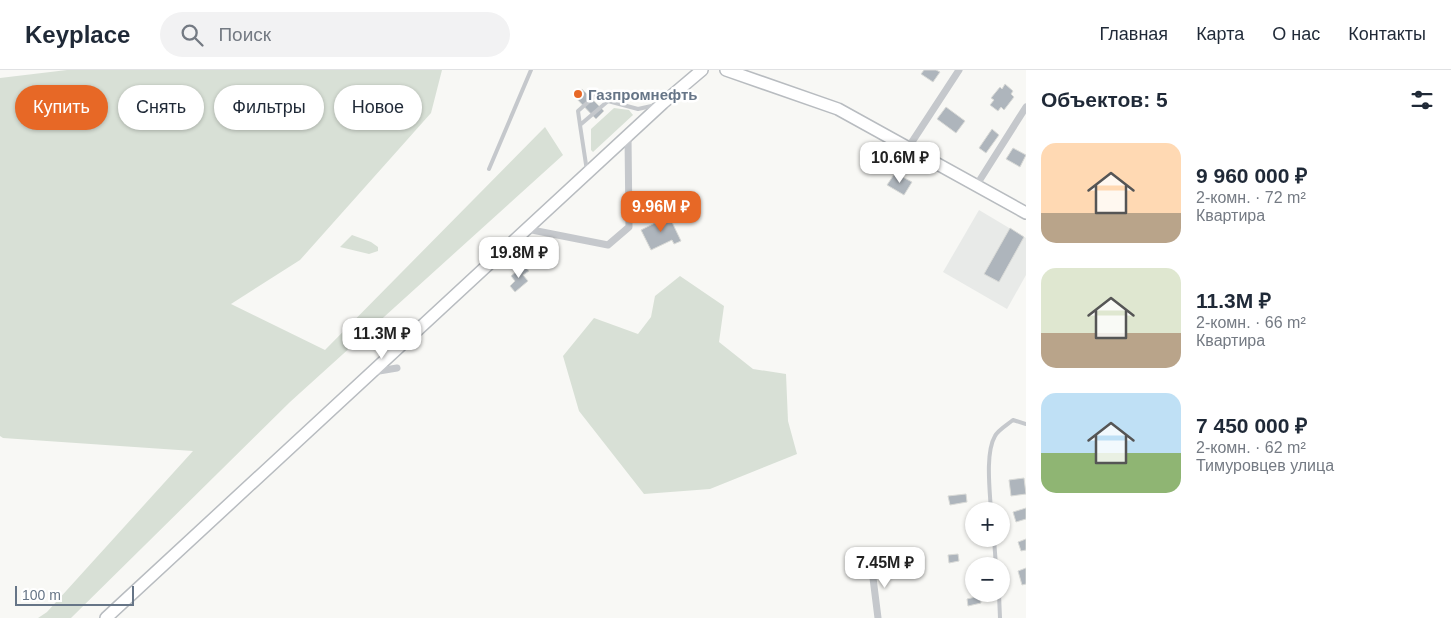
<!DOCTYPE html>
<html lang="ru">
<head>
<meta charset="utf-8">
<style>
  body { margin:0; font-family:Arial,sans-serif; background:#f2f2f3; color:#1f2937; height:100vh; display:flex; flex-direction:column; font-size:19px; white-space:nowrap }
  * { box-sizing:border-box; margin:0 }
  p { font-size:16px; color:#747a83 }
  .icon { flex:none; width:28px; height:28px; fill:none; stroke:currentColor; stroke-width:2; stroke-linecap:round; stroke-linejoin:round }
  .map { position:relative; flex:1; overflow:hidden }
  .sheet { display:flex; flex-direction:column; background:#fff; width:425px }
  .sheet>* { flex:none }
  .hud { position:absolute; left:15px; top:15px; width:475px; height:45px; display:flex; gap:10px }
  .fabs { position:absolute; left:965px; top:432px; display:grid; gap:10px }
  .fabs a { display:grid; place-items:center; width:45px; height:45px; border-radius:50%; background:#fff; box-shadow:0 1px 4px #0004; font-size:25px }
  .scale { position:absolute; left:15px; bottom:12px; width:119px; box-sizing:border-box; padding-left:5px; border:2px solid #667587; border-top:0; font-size:14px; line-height:18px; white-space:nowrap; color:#667587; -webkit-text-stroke:4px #fff; paint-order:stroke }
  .price { position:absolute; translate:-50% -42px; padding:0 11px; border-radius:10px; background:#fff; color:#222; font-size:16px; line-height:32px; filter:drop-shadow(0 1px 2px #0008) }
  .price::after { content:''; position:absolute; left:50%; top:30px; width:15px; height:11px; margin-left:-8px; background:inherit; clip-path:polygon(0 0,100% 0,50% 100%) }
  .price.selected { background:#e76826; color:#fff }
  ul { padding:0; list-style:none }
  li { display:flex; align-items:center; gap:15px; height:125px; padding:0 15px }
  li span { display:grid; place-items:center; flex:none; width:140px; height:100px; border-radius:15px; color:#555 }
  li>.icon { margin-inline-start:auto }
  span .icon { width:60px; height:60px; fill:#fffc; stroke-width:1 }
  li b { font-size:21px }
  h2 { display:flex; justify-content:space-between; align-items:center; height:60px; padding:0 15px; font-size:21px }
  .tag { padding:0 18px; border-radius:22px; background:#fff; box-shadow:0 1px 4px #0004; font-size:18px; line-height:45px }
  .tag.selected { background:#e76826; color:#fff }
  header { display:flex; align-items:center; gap:30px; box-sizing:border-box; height:70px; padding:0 25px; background:#fff; border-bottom:1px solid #e0e1e3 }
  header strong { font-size:24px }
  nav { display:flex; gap:28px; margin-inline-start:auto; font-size:18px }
  .search { width:350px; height:45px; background:#f2f2f3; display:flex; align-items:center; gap:12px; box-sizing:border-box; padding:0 18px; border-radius:28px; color:#747a83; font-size:19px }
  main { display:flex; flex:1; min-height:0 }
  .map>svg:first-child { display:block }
  .built { fill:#e8eae8 }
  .green { fill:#d8e0d6 }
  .building { fill:#aeb5bc; stroke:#d9dad7 }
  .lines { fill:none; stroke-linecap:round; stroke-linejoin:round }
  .primary-casing { stroke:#b8bcc0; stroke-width:14 }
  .service { stroke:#c5c8cc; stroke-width:4 }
  .minor { stroke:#c5c8cc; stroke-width:7 }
  .primary { stroke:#fff; stroke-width:11 }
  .poi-dot { fill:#e76826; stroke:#fff; stroke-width:2 }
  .labels { text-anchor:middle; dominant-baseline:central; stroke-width:5; stroke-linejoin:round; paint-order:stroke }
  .poi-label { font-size:15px; font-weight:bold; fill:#667587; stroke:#fff; text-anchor:start }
</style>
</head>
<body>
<header>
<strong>Keyplace</strong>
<div class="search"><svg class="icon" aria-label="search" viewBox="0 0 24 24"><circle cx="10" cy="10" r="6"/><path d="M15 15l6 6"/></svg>Поиск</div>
<nav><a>Главная</a><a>Карта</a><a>О нас</a><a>Контакты</a></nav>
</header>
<main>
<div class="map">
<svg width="1026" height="548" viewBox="0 0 1026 548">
  <rect width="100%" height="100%" fill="#f8f8f5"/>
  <!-- built -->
  <path class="built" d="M 979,140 L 1026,168 L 1026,205 L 1007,239 L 943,202 Z"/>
  <!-- green -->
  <path class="green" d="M 67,0 L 442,0 L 431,43 L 300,190 L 231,234 L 325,280 L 545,57 L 563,85 L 290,332 L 71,548 L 38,548 L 47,542 L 193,381 L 3,368 L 0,366 L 0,8 Z
    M 614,38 L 629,40 L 633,45 L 593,82 L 591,80 L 591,59 Z
    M 352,165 L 371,172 L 378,177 L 378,181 L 369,184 L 340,177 Z
    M 680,206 L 724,236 L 719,272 L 753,299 L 786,304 L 788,351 L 797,384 L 710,419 L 644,424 L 579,341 L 563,286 L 594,248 L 638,264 L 651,247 L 655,226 Z"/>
  <!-- building -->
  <path class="building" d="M 924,0 L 936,0 L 940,2 L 933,12 L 921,4 Z
    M 1005,14 L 1013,21 L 1011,24 L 1014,27 L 1004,40 L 1001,37 L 998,41 L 990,35 L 994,30 L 991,28 L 1000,17 L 1002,19 Z
    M 582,19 L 604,41 L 596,49 L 574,26 Z
    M 946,37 L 965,51 L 956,63 L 937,49 Z
    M 992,59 L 999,65 L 986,83 L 979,78 Z
    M 1013,78 L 1026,85 L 1020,97 L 1006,89 Z
    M 895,103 L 912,112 L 904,125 L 887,115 Z
    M 669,146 L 681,171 L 674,174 L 672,170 L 651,180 L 641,160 Z
    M 1010,158 L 1024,167 L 999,212 L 984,204 Z
    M 524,195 L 529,201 L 523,205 L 528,211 L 515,222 L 510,216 L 515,211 L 511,206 Z
    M 1024,408 L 1026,424 L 1011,426 L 1009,410 Z
    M 966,424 L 967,432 L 950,435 L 948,426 Z
    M 1026,438 L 1026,449 L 1016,452 L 1013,442 Z
    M 1026,469 L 1026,480 L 1021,481 L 1018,472 Z
    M 958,484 L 959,491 L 949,493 L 948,485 Z
    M 1026,498 L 1026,514 L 1022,515 L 1018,501 Z
    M 980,526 L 981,533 L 968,536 L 967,529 Z"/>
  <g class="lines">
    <!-- primary casing -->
    <g class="primary-casing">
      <path id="primary" d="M 726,0 L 838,39 L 1026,143
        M 106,548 L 663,33 L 702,0"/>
    </g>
    <!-- service -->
    <path class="service" d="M 580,55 L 578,41 L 595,26 L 608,31
      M 489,99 L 531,0
      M 587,101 L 580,55 L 608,31 L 638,39 L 656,35
      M 991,441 C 990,422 985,383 995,366 C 998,360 1007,355 1013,350 L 1026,354
      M 994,469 L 996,496
      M 999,524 L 1000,548"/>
    <!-- minor -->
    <path class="minor" d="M 908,78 L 959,0
      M 976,116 L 1026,37
      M 527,159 L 608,175 L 629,157 L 628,66
      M 373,302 L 397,298
      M 871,492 L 878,548"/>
    <!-- primary -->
    <use href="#primary" class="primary"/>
  </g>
  <!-- markers -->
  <circle class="poi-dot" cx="578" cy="24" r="5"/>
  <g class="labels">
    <!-- poi labels -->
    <g class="poi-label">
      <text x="588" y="24">Газпромнефть</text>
    </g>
  </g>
</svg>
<div class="fabs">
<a>+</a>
<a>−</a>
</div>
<div class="scale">100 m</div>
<b class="price" style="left:900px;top:114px">10.6M ₽</b>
<b class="price selected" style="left:661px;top:163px">9.96M ₽</b>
<b class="price" style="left:519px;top:209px">19.8M ₽</b>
<b class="price" style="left:382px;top:290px">11.3M ₽</b>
<b class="price" style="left:885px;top:519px">7.45M ₽</b>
<div class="hud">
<a class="tag selected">Купить</a>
<a class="tag">Снять</a>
<a class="tag">Фильтры</a>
<a class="tag">Новое</a>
</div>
</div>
<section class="sheet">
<h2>Объектов: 5<svg class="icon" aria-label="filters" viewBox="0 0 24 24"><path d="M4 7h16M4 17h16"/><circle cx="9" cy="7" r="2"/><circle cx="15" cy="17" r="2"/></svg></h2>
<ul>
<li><span style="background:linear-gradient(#ffd9b3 70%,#b9a48a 0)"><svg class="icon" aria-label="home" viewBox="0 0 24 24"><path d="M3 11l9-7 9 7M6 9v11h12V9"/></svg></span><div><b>9 960 000 ₽</b><p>2-комн. · 72 m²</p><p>Квартира</p></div></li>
<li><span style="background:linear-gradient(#dfe7d0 65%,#b9a48a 0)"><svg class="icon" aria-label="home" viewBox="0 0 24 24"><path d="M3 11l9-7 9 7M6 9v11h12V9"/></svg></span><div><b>11.3M ₽</b><p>2-комн. · 66 m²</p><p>Квартира</p></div></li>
<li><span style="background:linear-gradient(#bfe0f5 60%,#8fb573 0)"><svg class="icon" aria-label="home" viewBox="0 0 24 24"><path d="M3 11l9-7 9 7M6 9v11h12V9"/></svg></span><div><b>7 450 000 ₽</b><p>2-комн. · 62 m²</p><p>Тимуровцев улица</p></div></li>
</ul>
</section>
</main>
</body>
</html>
